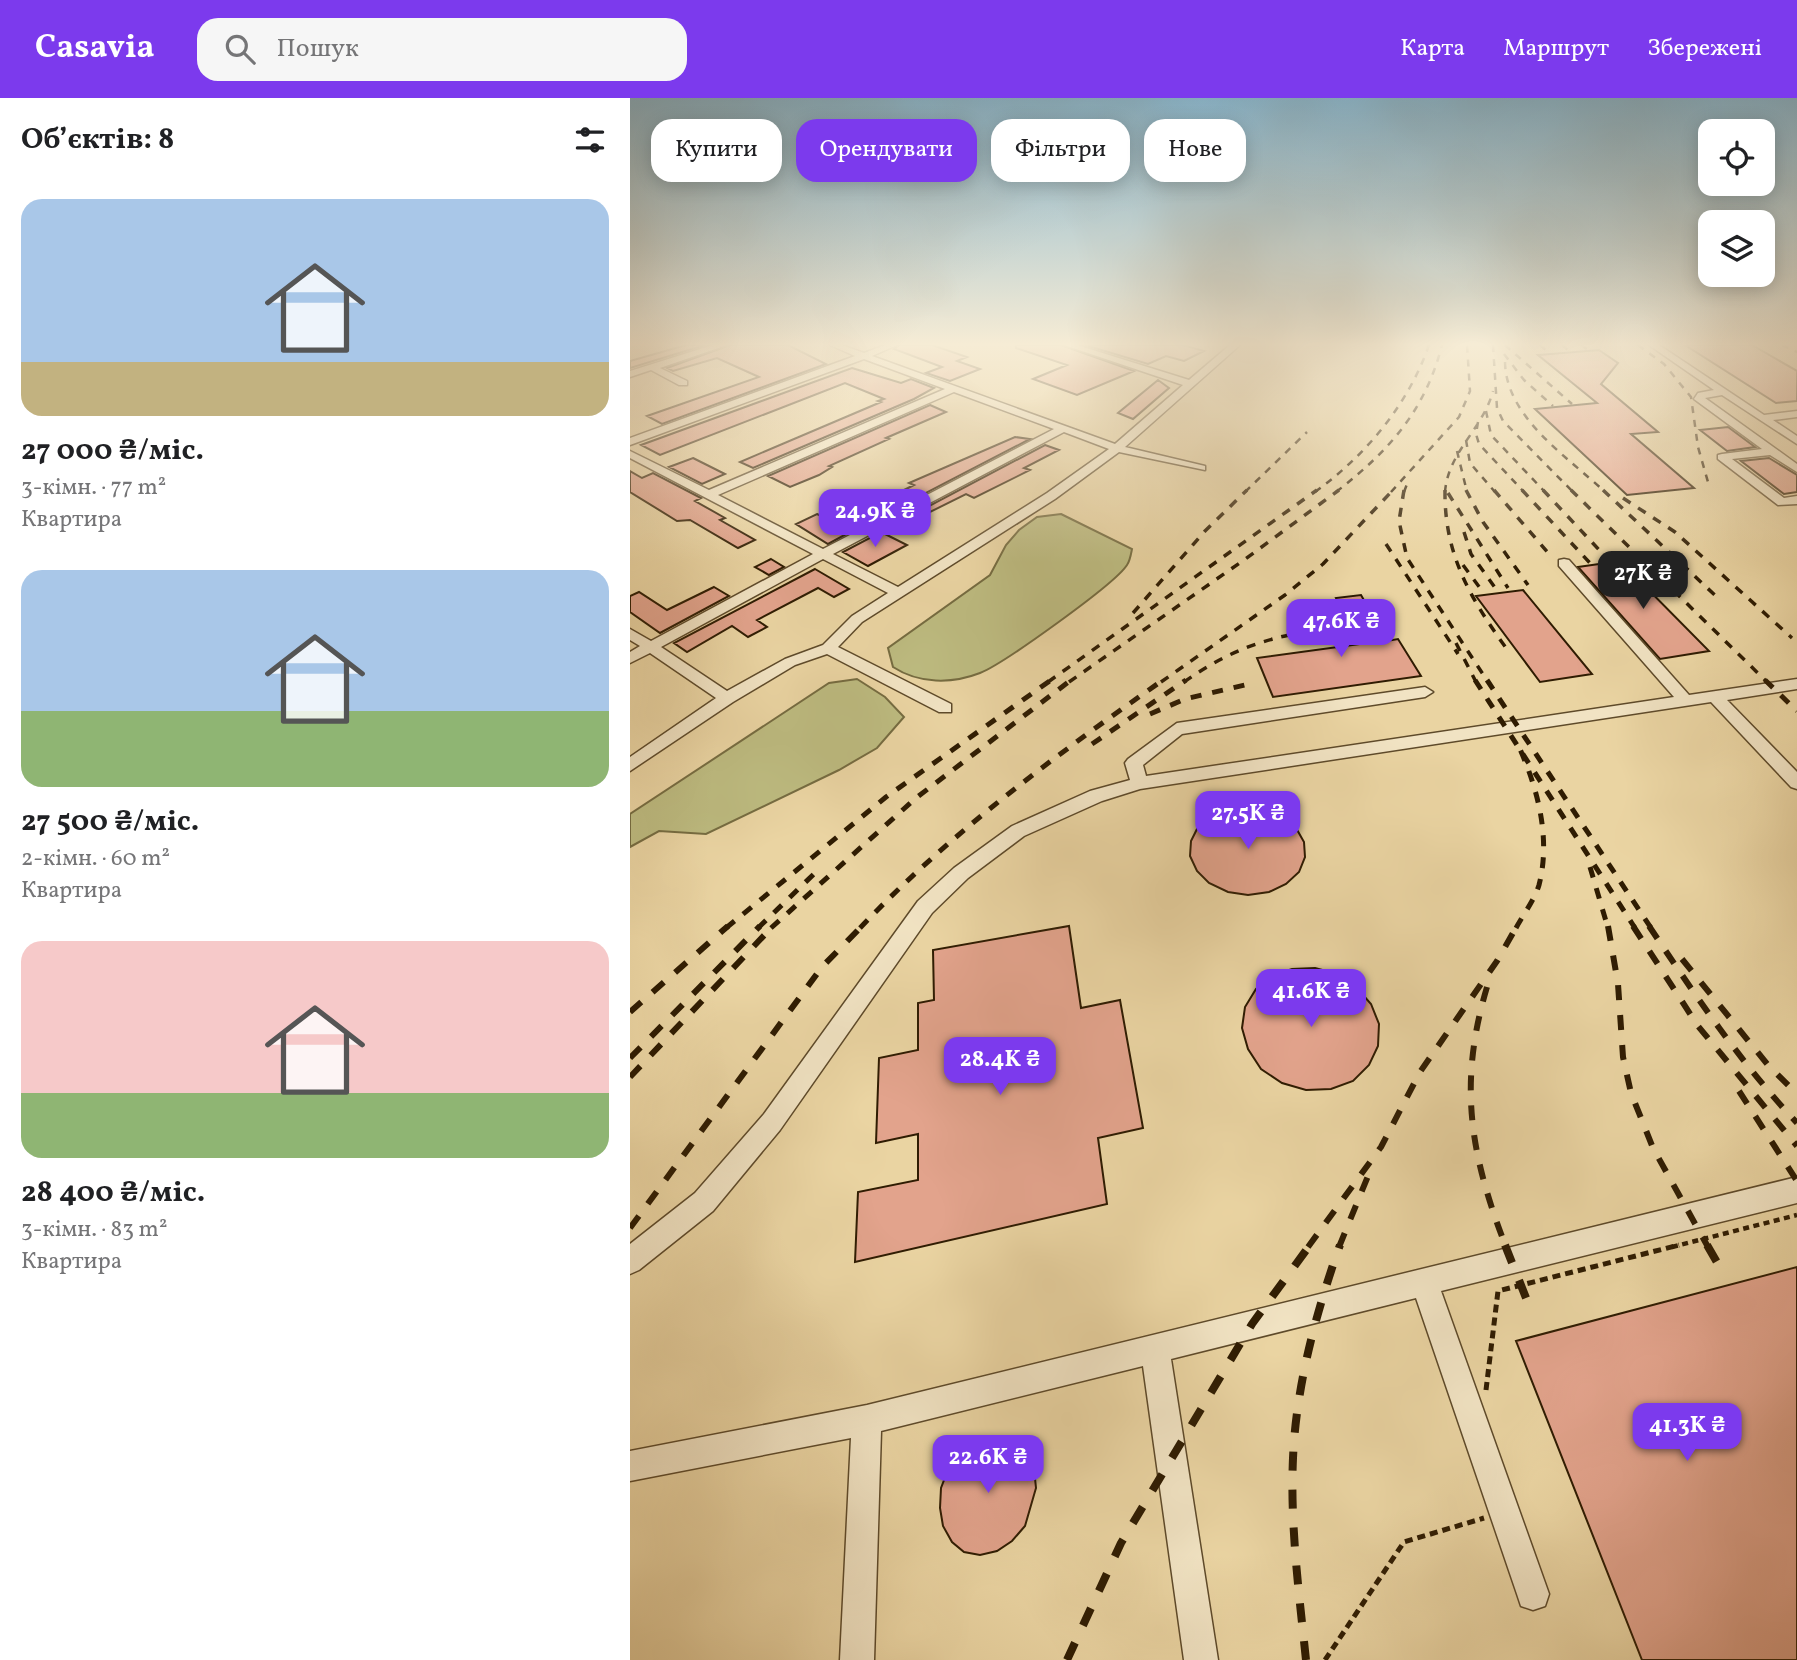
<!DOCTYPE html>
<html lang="uk">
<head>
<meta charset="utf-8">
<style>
  body { margin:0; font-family:Vollkorn,serif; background:#f6f6f6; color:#202124; height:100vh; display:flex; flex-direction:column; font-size:26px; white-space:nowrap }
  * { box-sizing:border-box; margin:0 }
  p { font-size:23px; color:#757577 }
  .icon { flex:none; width:38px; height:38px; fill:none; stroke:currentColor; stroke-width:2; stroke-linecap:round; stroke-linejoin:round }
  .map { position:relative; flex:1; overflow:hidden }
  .details { display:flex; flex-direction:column; background:#fff; width:630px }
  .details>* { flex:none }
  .guide { position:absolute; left:21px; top:21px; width:665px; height:63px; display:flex; gap:14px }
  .fabs { position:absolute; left:1068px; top:21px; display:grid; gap:14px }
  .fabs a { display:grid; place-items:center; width:77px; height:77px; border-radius:14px; background:#fff; box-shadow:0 4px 18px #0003; font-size:35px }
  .price { position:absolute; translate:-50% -60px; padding:0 16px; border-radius:14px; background:#7c3aed; color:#fff; font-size:23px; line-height:46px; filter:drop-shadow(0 2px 4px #0008) }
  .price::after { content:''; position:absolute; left:50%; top:42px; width:21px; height:16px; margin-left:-10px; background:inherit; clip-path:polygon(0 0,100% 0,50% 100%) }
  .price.current { background:#222; color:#fff }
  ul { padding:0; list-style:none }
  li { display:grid; align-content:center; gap:14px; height:371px; padding:0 21px }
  li span { display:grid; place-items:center; height:217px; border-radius:21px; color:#555 }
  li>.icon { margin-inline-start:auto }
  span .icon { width:126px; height:126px; fill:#fffc; stroke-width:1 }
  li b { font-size:30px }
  h2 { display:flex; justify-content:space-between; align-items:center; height:84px; padding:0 21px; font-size:30px }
  .chip { padding:0 24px; border-radius:21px; background:#fff; box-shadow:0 4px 18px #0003; font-size:24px; line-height:63px }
  .chip.current { background:#7c3aed; color:#fff }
  header { display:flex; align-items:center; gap:42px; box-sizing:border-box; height:98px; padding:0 35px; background:#7c3aed; color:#fff }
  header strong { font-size:33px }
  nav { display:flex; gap:38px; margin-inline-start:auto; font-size:24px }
  .search { width:490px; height:63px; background:#f6f6f6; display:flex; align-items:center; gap:18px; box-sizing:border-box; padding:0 24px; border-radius:21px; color:#757577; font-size:26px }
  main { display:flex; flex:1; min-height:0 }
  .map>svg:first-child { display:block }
  .green { fill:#bdbb80; stroke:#766c41; stroke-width:2 }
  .building { fill:#e2a38c; stroke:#2f1c02; stroke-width:2 }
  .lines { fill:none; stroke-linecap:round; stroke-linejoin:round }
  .minor-casing { stroke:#5e4a2a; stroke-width:3 }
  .path-far1 { stroke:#2f1c02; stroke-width:4.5; stroke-dasharray:6 4.5; stroke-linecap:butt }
  .path { stroke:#2f1c02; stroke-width:5; stroke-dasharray:8 5; stroke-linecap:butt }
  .minor { fill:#f1e3c3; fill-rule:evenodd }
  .rail-far4 { stroke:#2f1c02; stroke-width:2.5; stroke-dasharray:7 7; stroke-linecap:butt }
  .rail-far3 { stroke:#2f1c02; stroke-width:3.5; stroke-dasharray:9 9; stroke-linecap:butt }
  .rail-far2 { stroke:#2f1c02; stroke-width:5; stroke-dasharray:11 11; stroke-linecap:butt }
  .rail-far1 { stroke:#2f1c02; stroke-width:6; stroke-dasharray:15 15; stroke-linecap:butt }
  .rail { stroke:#2f1c02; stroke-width:8; stroke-dasharray:19 19; stroke-linecap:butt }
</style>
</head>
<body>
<header>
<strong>Casavia</strong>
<div class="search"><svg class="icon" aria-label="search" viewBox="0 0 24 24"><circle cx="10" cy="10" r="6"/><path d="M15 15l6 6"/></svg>Пошук</div>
<nav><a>Карта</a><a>Маршрут</a><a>Збережені</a></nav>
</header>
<main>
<section class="details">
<h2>Об’єктів: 8<svg class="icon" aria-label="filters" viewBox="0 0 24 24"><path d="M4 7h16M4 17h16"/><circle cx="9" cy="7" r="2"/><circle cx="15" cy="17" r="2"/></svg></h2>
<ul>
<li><span style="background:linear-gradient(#a9c7e8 75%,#c2b280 0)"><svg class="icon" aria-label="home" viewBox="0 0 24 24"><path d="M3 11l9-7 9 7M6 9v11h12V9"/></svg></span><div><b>27 000 ₴/міс.</b><p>3-кімн. · 77 m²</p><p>Квартира</p></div></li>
<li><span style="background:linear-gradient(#a9c7e8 65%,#8fb573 0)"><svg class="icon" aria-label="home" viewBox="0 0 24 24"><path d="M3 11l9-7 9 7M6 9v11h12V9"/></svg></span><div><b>27 500 ₴/міс.</b><p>2-кімн. · 60 m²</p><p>Квартира</p></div></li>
<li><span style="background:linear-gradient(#f6c9c9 70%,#8fb573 0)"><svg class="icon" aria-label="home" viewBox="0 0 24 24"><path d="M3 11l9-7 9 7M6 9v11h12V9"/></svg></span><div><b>28 400 ₴/міс.</b><p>3-кімн. · 83 m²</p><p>Квартира</p></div></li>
</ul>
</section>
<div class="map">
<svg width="1167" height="1562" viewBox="0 0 1167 1562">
  <rect width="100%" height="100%" fill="#ead4a2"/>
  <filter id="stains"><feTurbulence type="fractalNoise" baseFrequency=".00286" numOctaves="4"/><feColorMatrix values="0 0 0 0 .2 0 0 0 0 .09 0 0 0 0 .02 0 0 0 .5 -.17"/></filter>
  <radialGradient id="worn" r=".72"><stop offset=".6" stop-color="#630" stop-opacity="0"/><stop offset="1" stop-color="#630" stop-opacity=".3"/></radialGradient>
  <!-- green -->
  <path class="green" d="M 431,416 L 502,451 C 501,456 500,463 497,467 C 485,486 373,566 350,575 C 322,586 289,586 263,569 L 258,550 L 360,477 L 376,447 L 389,432 L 407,419 Z
    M 227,581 L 255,599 L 274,619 L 247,650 L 209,672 L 76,736 L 29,733 L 0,749 L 0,716 L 199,585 Z"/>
  <!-- building -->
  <path class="building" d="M 56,247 L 75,247 L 0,270 L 0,263 Z
    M 100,247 L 158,247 L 196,266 L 32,326 L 17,318 L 129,279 L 87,260 L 43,273 L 37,270 Z
    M 269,247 L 302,247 L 337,259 L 327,263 L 350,271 L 320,283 L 296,275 L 312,269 L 264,251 Z
    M 386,247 L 431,247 L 504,273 L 447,297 L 403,281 L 437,267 L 386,250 Z
    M 455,247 L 559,247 L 556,248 L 574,253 L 554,263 L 536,258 L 518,266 Z
    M 1055,247 L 1122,247 L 1167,273 L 1167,303 L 1146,305 Z
    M 969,252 L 988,265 L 971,286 L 1028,334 L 1001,336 L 1064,390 L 997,397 L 905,311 L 967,305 L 908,257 Z
    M 222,270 L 271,285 L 281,281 L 304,290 L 284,301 L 123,370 L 110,364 L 251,304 L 248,303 L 254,301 L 215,285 L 30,357 L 11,347 Z
    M 528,282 L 539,290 L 503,321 L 488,315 Z
    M 300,307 L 316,314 L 256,340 L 259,341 L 199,368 L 202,369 L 189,377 L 160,389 L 138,378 Z
    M 1098,329 L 1125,349 L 1097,353 L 1070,332 Z
    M 385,339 L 400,341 L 269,409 L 254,402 L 284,387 L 279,385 Z
    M 415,347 L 429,352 L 394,370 L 400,372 L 344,400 L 336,396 L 290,419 L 284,416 Z
    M 63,360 L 95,376 L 72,386 L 39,369 Z
    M 1139,360 L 1167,377 L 1167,394 L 1154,396 L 1111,363 Z
    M 0,373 L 12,380 L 23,375 L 71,400 L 65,403 L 95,420 L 90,422 L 125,442 L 108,450 L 60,422 L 47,423 L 0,394 Z
    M 187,416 L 201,423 L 216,416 L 235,426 L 198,446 L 166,426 Z
    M 251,434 L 277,447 L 238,468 L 213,454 Z
    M 141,461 L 154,469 L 139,477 L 125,469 Z
    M 990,463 L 1079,553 L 1030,561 L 948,469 Z
    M 185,471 L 219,491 L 204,499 L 188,490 L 127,522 L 137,529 L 118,539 L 102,528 L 57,554 L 44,545 Z
    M 84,489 L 99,498 L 30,535 L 0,514 L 0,498 L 9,494 L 37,512 Z
    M 893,492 L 962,576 L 910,584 L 846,498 Z
    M 731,497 L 757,543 L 768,541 L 791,578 L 643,599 L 627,560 L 730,546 L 706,500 Z
    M 616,708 L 653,718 L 666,730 L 674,744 L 675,759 L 669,774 L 656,786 L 639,794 L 618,797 L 598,794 L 579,785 L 567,773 L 560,758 L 561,743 L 568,729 L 581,718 Z
    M 439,828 L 451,910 L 490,902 L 513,1030 L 468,1040 L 477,1106 L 225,1164 L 228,1094 L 288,1082 L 288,1036 L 246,1045 L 249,960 L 288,952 L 288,905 L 304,902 L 303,852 Z
    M 685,870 L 707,876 L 726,889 L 741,906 L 749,926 L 748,948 L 739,967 L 723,983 L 701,991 L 676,992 L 652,985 L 631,971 L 618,951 L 612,930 L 615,909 L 626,891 L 642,878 L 662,871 Z
    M 1167,1169 L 1167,1562 L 1012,1562 L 886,1243 Z
    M 358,1338 L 373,1338 L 387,1344 L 398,1355 L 404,1371 L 406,1390 L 395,1428 L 382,1443 L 367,1453 L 350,1457 L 334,1454 L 322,1444 L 313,1428 L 310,1410 L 311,1390 L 318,1372 L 329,1356 L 343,1344 Z"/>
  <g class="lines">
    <!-- minor casing -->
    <g class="minor-casing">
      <path id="minor" d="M 83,247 L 97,247 L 30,270 L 57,283 L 57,287 L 49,287 L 21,272 L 0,279 L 0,273 Z
        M 200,247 L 212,247 L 234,255 L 255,247 L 267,247 L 242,258 L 485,346 L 553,287 L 434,247 L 447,247 L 559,282 L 600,247 L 610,247 L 495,349 L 575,368 L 575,372 L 489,354 L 425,401 L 232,524 L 208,549 L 321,606 L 321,614 L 309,614 L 197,556 L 165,567 L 103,604 L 0,673 L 0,659 L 86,600 L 20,555 L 0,565 L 0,554 L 10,548 L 0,542 L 0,531 L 21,543 L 183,456 L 0,360 L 0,353 L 79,392 L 315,291 L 234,261 L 0,347 L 0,340 L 225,258 ZM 324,294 L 424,331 L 193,451 L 88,397 ZM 434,334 L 479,351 L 417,395 L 268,489 L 203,456 ZM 193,461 L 258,495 L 222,518 L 193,547 L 155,561 L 97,593 L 31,549 Z
        M 1019,247 L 1029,247 L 1134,317 L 1167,313 L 1167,319 L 1143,322 L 1167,338 L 1167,346 L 1092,297 L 1075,300 L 1167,366 L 1167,374 L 1140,357 L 1102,361 L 1154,400 L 1167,398 L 1167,406 L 1148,407 L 1088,361 L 1088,357 L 1092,356 L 1132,351 L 1064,301 L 1068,295 L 1084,292 Z
        M 934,461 L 939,462 L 1059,597 L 1167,581 L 1167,591 L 1097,602 L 1167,674 L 1167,691 L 1161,689 L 1081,604 L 510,691 L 472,703 L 394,738 L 338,780 L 302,815 L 150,1032 L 83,1113 L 9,1172 L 0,1176 L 0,1146 L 65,1095 L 134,1016 L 288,803 L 324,770 L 382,728 L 460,693 L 500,682 L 495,665 L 498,661 L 547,625 L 795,589 L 803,594 L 795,599 L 552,636 L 513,667 L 516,678 L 1044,599 L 929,468 L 929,462 Z
        M 1167,1079 L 1167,1105 L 811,1193 L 919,1496 L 915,1508 L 903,1512 L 891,1508 L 887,1496 L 786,1200 L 541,1261 L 588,1562 L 554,1562 L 513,1268 L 251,1333 L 244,1562 L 210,1562 L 221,1340 L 0,1383 L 0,1353 L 237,1307 Z"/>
    </g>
    <!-- path-far1 -->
    <path class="path-far1" d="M 1042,1149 L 1167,1117"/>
    <!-- path -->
    <path class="path" d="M 856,1292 L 868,1193 L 1049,1147
      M 695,1562 L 774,1444 L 854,1420"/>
    <!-- minor -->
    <use href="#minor" class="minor"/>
    <!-- rail-far4 -->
    <path class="rail-far4" d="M 863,247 L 867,310 L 873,323 L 943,394
      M 875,247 L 942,306
      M 910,247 L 918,254
      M 932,247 L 938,252
      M 951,247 L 957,251
      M 1008,247 L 1034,266 L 1061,299 L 1068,349 L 1078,384
      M 1152,247 L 1167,254
      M 874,256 L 894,282 L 923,308
      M 875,264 C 876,320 938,359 975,394
      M 856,313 L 861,337 L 915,394
      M 848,324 L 846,336 L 849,346 L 894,394
      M 836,342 L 840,365 L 865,394
      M 827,353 L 837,394
      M 615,394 L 677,334
      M 685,394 C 736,357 778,307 799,247
      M 706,394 C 759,353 795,313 812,247
      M 761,394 L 829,319 L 840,293 L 837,247
      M 774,394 L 777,386
      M 815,394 C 818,354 853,331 863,293"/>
    <!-- rail-far3 -->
    <path class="rail-far3" d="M 774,392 L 769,423 L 777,460 L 858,584
      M 815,392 C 814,458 842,503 879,554
      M 836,392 L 853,424 L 898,487
      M 864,392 L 920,457
      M 892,392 L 960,465
      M 913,392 L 973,456
      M 941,392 L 1137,584
      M 973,392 L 1089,501
      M 818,395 L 878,490
      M 993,400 L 1045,434 L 1162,540
      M 834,434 L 841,456 L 866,491
      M 756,446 L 828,556
      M 833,467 L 853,494
      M 503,515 L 575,433 L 617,392
      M 826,545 L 846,584
      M 418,584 L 687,392
      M 439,584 L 614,462 L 709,392
      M 531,584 L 655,497 L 693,466 L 763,392
      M 554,584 C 588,560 618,546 659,537"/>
    <!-- rail-far2 -->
    <path class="rail-far2" d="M 845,582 L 1005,830
      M 857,582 L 1021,830
      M 1135,582 L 1167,613
      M 520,616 L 555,601 L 619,586
      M 462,646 L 556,582
      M 960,769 L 978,830
      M 96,830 L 256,699 L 421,582
      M 128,830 L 185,775
      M 141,830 L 286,700 L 441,582
      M 230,830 C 320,735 426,657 533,582
      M 886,830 C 893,817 905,801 909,787 C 921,741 908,691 889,649"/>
    <!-- rail-far1 -->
    <path class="rail-far1" d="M 978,828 L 988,886 L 993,959 L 1001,995 L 1023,1050 L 1078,1149
      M 1003,828 L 1068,928 L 1167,1048
      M 1019,828 C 1065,897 1110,964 1167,1025
      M 1052,861 L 1138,967 L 1167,996
      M 857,889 C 828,986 840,1056 876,1149
      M 0,914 L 98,828
      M 0,960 L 130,828
      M 0,979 L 143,828
      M 1109,993 L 1167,1083
      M 0,1130 L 192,869 L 232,828
      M 678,1149 L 751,1049 L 790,974 L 867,863 L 887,828
      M 709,1149 L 738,1078"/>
    <!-- rail -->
    <path class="rail" d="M 875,1147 L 902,1215
      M 1077,1147 L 1095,1178
      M 437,1562 L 491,1445 L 622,1226 L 680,1147
      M 676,1562 C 669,1495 660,1427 663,1360 C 666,1289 686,1214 710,1147"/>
  </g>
  <!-- sky -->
  <linearGradient id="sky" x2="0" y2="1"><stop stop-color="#88b6ce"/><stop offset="0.53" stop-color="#f6ecd5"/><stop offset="1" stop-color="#f6ecd5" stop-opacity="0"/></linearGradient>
  <rect width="1167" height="465" fill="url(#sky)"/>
  <rect width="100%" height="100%" filter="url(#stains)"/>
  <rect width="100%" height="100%" fill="url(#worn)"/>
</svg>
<div class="fabs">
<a><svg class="icon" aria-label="locate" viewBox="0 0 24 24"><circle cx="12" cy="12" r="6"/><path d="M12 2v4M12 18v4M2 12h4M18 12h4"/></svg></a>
<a><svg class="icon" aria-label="layers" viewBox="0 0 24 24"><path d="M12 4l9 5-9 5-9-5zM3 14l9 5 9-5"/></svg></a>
</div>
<b class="price" style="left:245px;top:451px">24.9K ₴</b>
<b class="price current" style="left:1013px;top:513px">27K ₴</b>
<b class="price" style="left:711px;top:561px">47.6K ₴</b>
<b class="price" style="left:618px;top:753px">27.5K ₴</b>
<b class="price" style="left:681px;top:931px">41.6K ₴</b>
<b class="price" style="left:370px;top:999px">28.4K ₴</b>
<b class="price" style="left:1057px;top:1365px">41.3K ₴</b>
<b class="price" style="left:358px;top:1397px">22.6K ₴</b>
<div class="guide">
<a class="chip">Купити</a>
<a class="chip current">Орендувати</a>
<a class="chip">Фільтри</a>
<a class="chip">Нове</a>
</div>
</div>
</main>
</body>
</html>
